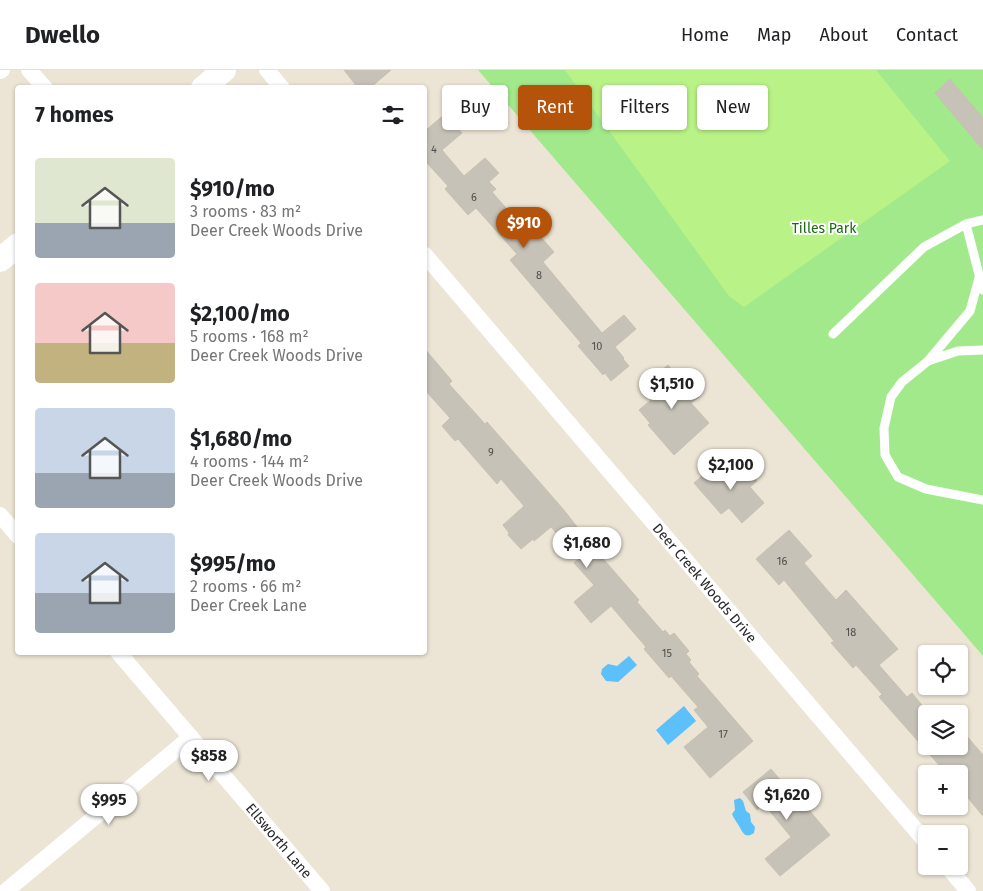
<!DOCTYPE html>
<html lang="en">
<head>
<meta charset="utf-8">
<style>
  body { margin:0; font-family:"Fira Sans",sans-serif; background:#f6f6f6; color:#202124; height:100vh; display:flex; flex-direction:column; font-size:19px; white-space:nowrap }
  * { box-sizing:border-box; margin:0 }
  p { font-size:16px; color:#757577 }
  .icon { flex:none; width:28px; height:28px; fill:none; stroke:currentColor; stroke-width:2; stroke-linecap:round; stroke-linejoin:round }
  .map { position:relative; flex:1; overflow:hidden }
  .side { position:absolute; left:15px; top:15px; width:412px; height:570px; display:flex; flex-direction:column; background:#fff; border-radius:5px; box-shadow:0 1px 4px #0004 }
  .side>* { flex:none }
  .guide { position:absolute; left:442px; top:15px; width:465px; height:45px; display:flex; gap:10px }
  .buttons { position:absolute; left:918px; top:575px; display:grid; gap:10px }
  .buttons a { display:grid; place-items:center; width:50px; height:50px; border-radius:5px; background:#fff; box-shadow:0 1px 4px #0004; font-size:25px }
  .price { position:absolute; translate:-50% -42px; padding:0 11px; border-radius:18px; background:#fff; color:#222; font-size:16px; line-height:32px; filter:drop-shadow(0 1px 2px #0008) }
  .price::after { content:''; position:absolute; left:50%; top:30px; width:15px; height:11px; margin-left:-8px; background:inherit; clip-path:polygon(0 0,100% 0,50% 100%) }
  .price.selected { background:#b45309; color:#fff }
  ul { padding:0; list-style:none }
  li { display:flex; align-items:center; gap:15px; height:125px; padding:0 20px }
  li span { display:grid; place-items:center; flex:none; width:140px; height:100px; border-radius:5px; color:#555 }
  li>.icon { margin-inline-start:auto }
  span .icon { width:60px; height:60px; fill:#fffc; stroke-width:1 }
  li b { font-size:21px }
  h2 { display:flex; justify-content:space-between; align-items:center; height:60px; padding:0 20px; font-size:21px }
  .tag { padding:0 18px; border-radius:5px; background:#fff; box-shadow:0 1px 4px #0004; font-size:18px; line-height:45px }
  .tag.selected { background:#b45309; color:#fff }
  header { display:flex; align-items:center; gap:30px; box-sizing:border-box; height:70px; padding:0 25px; background:#fff; border-bottom:1px solid #e0e0e0 }
  header strong { font-size:24px }
  nav { display:flex; gap:28px; margin-inline-start:auto; font-size:18px }
  .map>svg:first-child { display:block }
  .green { fill:#a2e98c }
  .pitch { fill:#b9f286 }
  .water { fill:#5cc0fb }
  .building { fill:#c7c2b7; stroke:#c7c1b0 }
  .lines { fill:none; stroke-linecap:round; stroke-linejoin:round }
  .service { stroke:#fff; stroke-width:9 }
  .minor { stroke:#fff; stroke-width:16 }
  .secondary { stroke:#fff; stroke-width:24 }
  .labels { text-anchor:middle; dominant-baseline:central; stroke-width:4; stroke-linejoin:round; paint-order:stroke }
  .number-label { font-size:11px; fill:#4f4e4b }
  .park-label { font-size:14px; fill:#1a6a11; stroke:#fff }
  .street-label { font-size:14px; fill:#272727; stroke:#fff }
</style>
</head>
<body>
<header>
<strong>Dwello</strong>
<nav><a>Home</a><a>Map</a><a>About</a><a>Contact</a></nav>
</header>
<div class="map">
<svg width="983" height="821" viewBox="0 0 983 821">
  <rect width="100%" height="100%" fill="#ece5d6"/>
  <!-- green -->
  <path class="green" d="M 478,0 L 983,0 L 983,586 Z"/>
  <!-- pitch -->
  <path class="pitch" d="M 565,0 L 876,0 L 950,91 L 744,237 L 729,226 Z"/>
  <!-- water -->
  <path class="water" d="M 629,586 L 637,595 L 618,612 L 606,611 L 601,604 L 602,599 L 608,594 L 617,596 Z
    M 684,636 L 696,651 L 668,675 L 656,660 Z
    M 740,728 L 743,731 L 746,741 L 750,744 L 751,752 L 755,757 L 754,763 C 745,769 743,763 739,756 C 737,752 734,749 732,744 L 735,740 L 734,730 Z"/>
  <!-- building -->
  <path class="building" d="M 344,0 L 391,0 L 370,18 L 358,18 Z
    M 950,9 L 983,48 L 983,80 L 935,23 Z
    M 445,44 L 462,63 L 442,80 L 464,106 L 485,88 L 499,103 L 489,112 L 496,119 L 492,122 L 534,170 L 539,165 L 554,182 L 543,192 L 602,263 L 624,245 L 636,259 L 615,277 L 624,288 L 623,289 L 629,296 L 611,311 L 605,303 L 603,305 L 591,291 L 578,276 L 581,273 L 510,190 L 517,184 L 476,138 L 468,145 L 445,119 L 448,116 L 427,93 L 425,95 L 425,61 Z
    M 425,279 L 452,311 L 449,314 L 485,354 L 487,352 L 563,439 L 593,477 L 639,530 L 637,532 L 663,562 L 665,560 L 670,566 L 674,563 L 689,581 L 686,584 L 691,590 L 689,592 L 699,604 L 697,606 L 753,671 L 710,708 L 684,677 L 708,657 L 694,640 L 698,637 L 671,606 L 669,608 L 644,579 L 646,577 L 611,536 L 591,553 L 574,532 L 594,515 L 574,493 L 579,489 L 551,457 L 534,471 L 533,469 L 521,479 L 508,465 L 509,463 L 503,455 L 524,436 L 501,409 L 497,414 L 458,369 L 455,371 L 442,356 L 450,348 L 425,320 Z
    M 668,295 L 681,311 L 683,309 L 699,327 L 691,333 L 709,353 L 674,385 L 648,355 L 650,353 L 639,340 L 651,330 L 641,318 Z
    M 739,391 L 757,411 L 750,417 L 764,433 L 742,453 L 729,438 L 721,444 L 694,413 L 716,394 L 725,404 Z
    M 789,460 L 812,486 L 804,493 L 836,530 L 846,520 L 898,579 L 879,595 L 907,627 L 912,623 L 926,640 L 926,676 L 959,676 L 959,657 L 983,685 L 983,746 L 959,717 L 959,704 L 947,704 L 879,627 L 882,624 L 856,595 L 853,598 L 831,573 L 834,571 L 784,510 L 779,515 L 756,489 Z
    M 771,699 L 791,723 L 793,721 L 830,765 L 780,806 L 765,789 L 791,767 L 764,734 L 757,740 L 743,722 Z"/>
  <g class="lines">
    <!-- service -->
    <path class="service" d="M 966,154 L 983,150
      M 979,208 L 970,241 L 928,291 L 902,312 L 891,327 L 884,358 L 885,385 L 898,407 L 926,419 L 983,430
      M 833,264 L 924,177 L 966,154 L 983,220
      M 928,291 L 958,281 L 983,280"/>
    <!-- minor -->
    <g class="minor">
      <path d="M 29,0 L 45,18"/>
      <path d="M 267,0 L 282,18"/>
      <path d="M 0,1 L 2,0"/>
      <path id="s1" d="M 425,185 L 926,772"/>
      <path d="M 0,445 L 18,466"/>
      <path id="s2" d="M 118,582 L 322,821"/>
      <path d="M 947,796 L 968,821"/>
      <path d="M 6,821 L 191,667"/>
    </g>
    <!-- secondary -->
    <path class="secondary" d="M 203,18 L 224,0
      M 0,190 L 18,175"/>
  </g>
  <g class="labels">
    <!-- number labels -->
    <g class="number-label">
      <text x="434" y="79">4</text>
      <text x="474" y="127">6</text>
      <text x="539" y="205">8</text>
      <text x="597" y="276">10</text>
      <text x="491" y="382">9</text>
      <text x="782" y="491">16</text>
      <text x="851" y="562">18</text>
      <text x="667" y="583">15</text>
      <text x="723" y="664">17</text>
    </g>
    <!-- park labels -->
    <g class="park-label">
      <text x="824" y="158">Tilles Park</text>
    </g>
    <!-- street labels -->
    <g class="street-label">
      <text stroke="none"><textPath href="#s1" startOffset="431">Deer Creek Woods Drive</textPath></text>
      <text stroke="none"><textPath href="#s2" startOffset="248">Ellsworth Lane</textPath></text>
    </g>
  </g>
</svg>
<div class="buttons">
<a><svg class="icon" aria-label="locate" viewBox="0 0 24 24"><circle cx="12" cy="12" r="6"/><path d="M12 2v4M12 18v4M2 12h4M18 12h4"/></svg></a>
<a><svg class="icon" aria-label="layers" viewBox="0 0 24 24"><path d="M12 4l9 5-9 5-9-5zM3 14l9 5 9-5"/></svg></a>
<a>+</a>
<a>−</a>
</div>
<b class="price selected" style="left:524px;top:179px">$910</b>
<b class="price" style="left:672px;top:340px">$1,510</b>
<b class="price" style="left:731px;top:421px">$2,100</b>
<b class="price" style="left:587px;top:499px">$1,680</b>
<b class="price" style="left:209px;top:712px">$858</b>
<b class="price" style="left:787px;top:751px">$1,620</b>
<b class="price" style="left:109px;top:756px">$995</b>
<div class="guide">
<a class="tag">Buy</a>
<a class="tag selected">Rent</a>
<a class="tag">Filters</a>
<a class="tag">New</a>
</div>
<section class="side">
<h2>7 homes<svg class="icon" aria-label="filters" viewBox="0 0 24 24"><path d="M4 7h16M4 17h16"/><circle cx="9" cy="7" r="2"/><circle cx="15" cy="17" r="2"/></svg></h2>
<ul>
<li><span style="background:linear-gradient(#dfe7d0 65%,#9aa5b1 0)"><svg class="icon" aria-label="home" viewBox="0 0 24 24"><path d="M3 11l9-7 9 7M6 9v11h12V9"/></svg></span><div><b>$910/mo</b><p>3 rooms · 83 m²</p><p>Deer Creek Woods Drive</p></div></li>
<li><span style="background:linear-gradient(#f6c9c9 60%,#c2b280 0)"><svg class="icon" aria-label="home" viewBox="0 0 24 24"><path d="M3 11l9-7 9 7M6 9v11h12V9"/></svg></span><div><b>$2,100/mo</b><p>5 rooms · 168 m²</p><p>Deer Creek Woods Drive</p></div></li>
<li><span style="background:linear-gradient(#c9d6e8 65%,#9aa5b1 0)"><svg class="icon" aria-label="home" viewBox="0 0 24 24"><path d="M3 11l9-7 9 7M6 9v11h12V9"/></svg></span><div><b>$1,680/mo</b><p>4 rooms · 144 m²</p><p>Deer Creek Woods Drive</p></div></li>
<li><span style="background:linear-gradient(#c9d6e8 60%,#9aa5b1 0)"><svg class="icon" aria-label="home" viewBox="0 0 24 24"><path d="M3 11l9-7 9 7M6 9v11h12V9"/></svg></span><div><b>$995/mo</b><p>2 rooms · 66 m²</p><p>Deer Creek Lane</p></div></li>
</ul>
</section>
</div>
</body>
</html>
